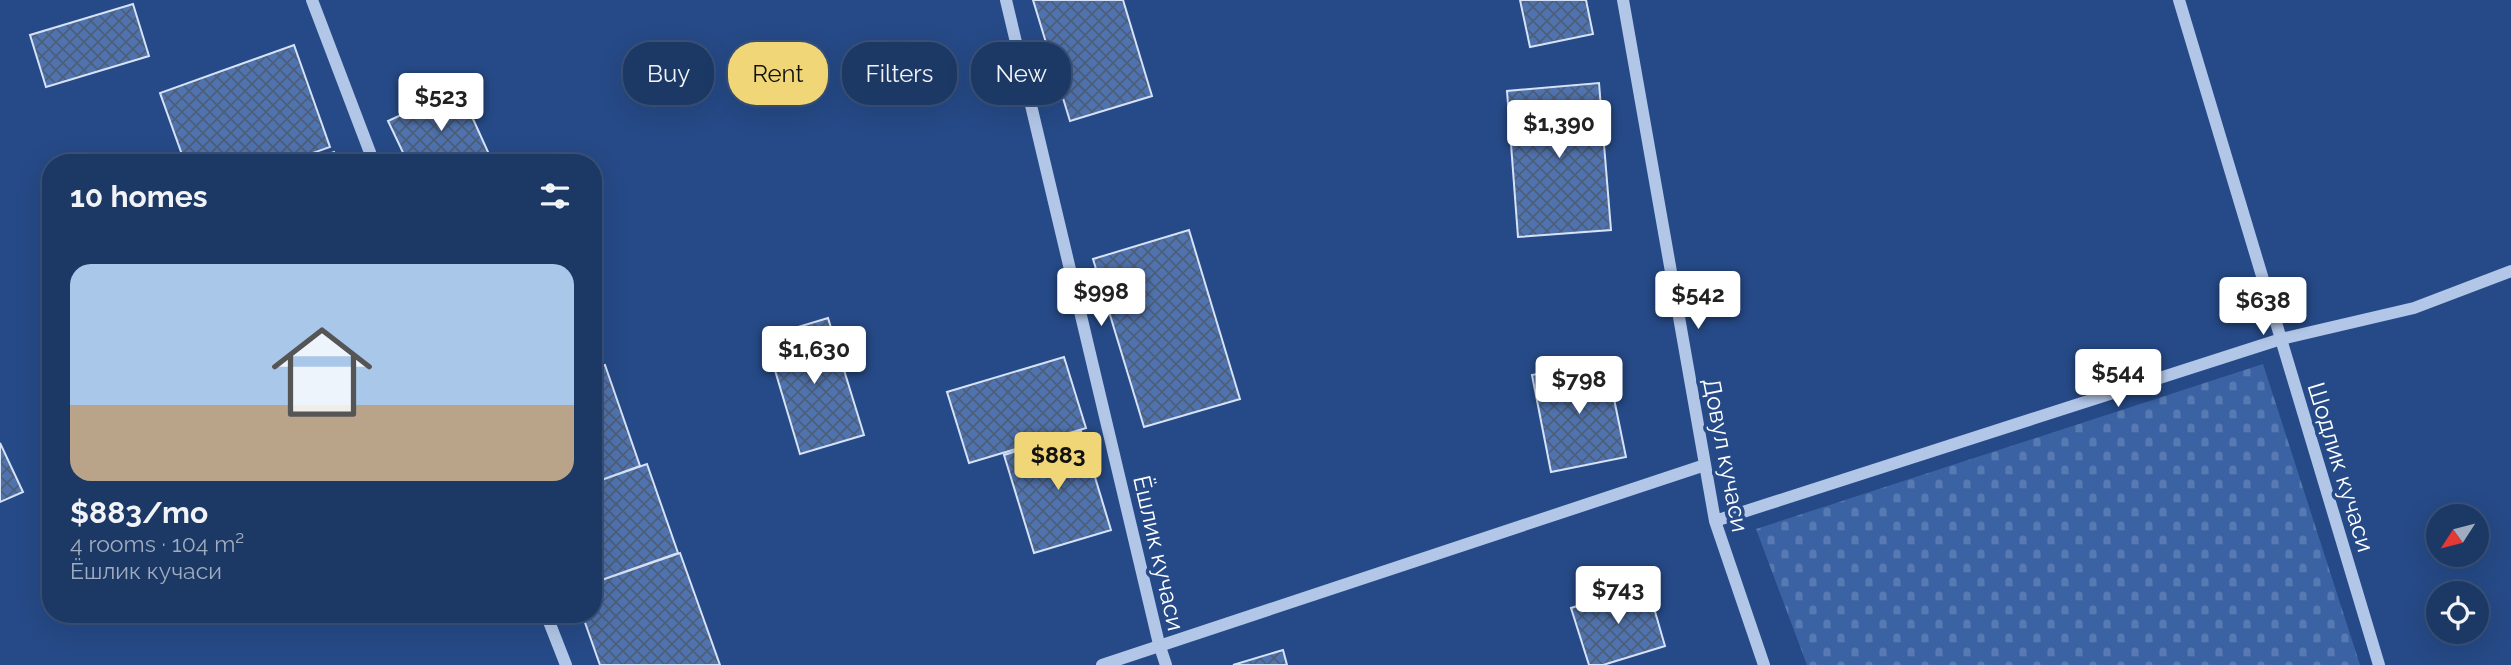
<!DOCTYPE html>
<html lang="en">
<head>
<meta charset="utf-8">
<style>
  body { margin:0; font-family:Raleway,sans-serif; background:#29436e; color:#f1f3f6; height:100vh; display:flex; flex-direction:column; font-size:26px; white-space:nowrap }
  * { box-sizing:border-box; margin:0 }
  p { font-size:23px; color:#a0acbf }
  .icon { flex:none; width:38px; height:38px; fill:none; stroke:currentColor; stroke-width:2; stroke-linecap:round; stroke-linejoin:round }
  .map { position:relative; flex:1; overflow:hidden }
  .drawer { position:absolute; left:42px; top:154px; width:560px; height:469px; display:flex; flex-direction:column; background:#1c3865; border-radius:28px; box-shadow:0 7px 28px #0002,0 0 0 2px #3a5279 }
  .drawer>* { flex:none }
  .top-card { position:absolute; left:623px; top:42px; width:665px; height:63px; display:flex; gap:14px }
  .needle { width:46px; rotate:234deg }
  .fabs { position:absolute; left:2426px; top:504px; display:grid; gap:14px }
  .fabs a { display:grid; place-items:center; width:63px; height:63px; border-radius:50%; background:#1c3865; box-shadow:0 7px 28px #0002,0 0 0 2px #3a5279; font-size:35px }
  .price { position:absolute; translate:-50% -60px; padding:0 16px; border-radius:7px; background:#fff; color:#222; font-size:23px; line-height:46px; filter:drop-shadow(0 2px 4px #0008) }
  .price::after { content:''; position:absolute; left:50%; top:42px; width:21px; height:16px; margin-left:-10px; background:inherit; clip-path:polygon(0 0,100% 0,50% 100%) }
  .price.current { background:#f1d677; color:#111 }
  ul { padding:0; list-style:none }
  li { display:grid; align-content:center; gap:14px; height:371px; padding:0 28px }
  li+li { border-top:2px solid #3a5279 }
  li span { display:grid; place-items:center; height:217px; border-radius:21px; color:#555 }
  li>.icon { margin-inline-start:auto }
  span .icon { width:126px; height:126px; fill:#fffc; stroke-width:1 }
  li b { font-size:30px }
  h2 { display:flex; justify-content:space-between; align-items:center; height:84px; padding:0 28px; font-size:30px }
  .chip { padding:0 24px; border-radius:28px; background:#1c3865; box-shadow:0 7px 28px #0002,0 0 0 2px #3a5279; font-size:24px; line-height:63px }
  .chip.current { background:#f1d677; color:#111 }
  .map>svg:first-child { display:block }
  .cemetery { fill:url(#cemetery-stones) }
  .building { fill:url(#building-cross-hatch); stroke:#d6e2f7; stroke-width:2 }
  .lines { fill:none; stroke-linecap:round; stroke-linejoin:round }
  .minor { stroke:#b2c7e8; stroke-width:12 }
  .labels { text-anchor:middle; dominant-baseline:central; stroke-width:7; stroke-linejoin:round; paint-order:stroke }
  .street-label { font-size:24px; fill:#fff; stroke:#264a87 }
</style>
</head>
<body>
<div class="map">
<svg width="2511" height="665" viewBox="0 0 2511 665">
  <defs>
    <pattern id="cemetery-stones" width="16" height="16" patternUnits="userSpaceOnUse" patternTransform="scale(1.75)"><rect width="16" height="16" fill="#3b63a4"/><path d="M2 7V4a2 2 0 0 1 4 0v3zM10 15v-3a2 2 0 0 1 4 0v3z" fill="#587ab2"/></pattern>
    <pattern id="building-cross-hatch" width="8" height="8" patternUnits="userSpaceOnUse" patternTransform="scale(1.75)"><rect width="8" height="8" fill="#4f73af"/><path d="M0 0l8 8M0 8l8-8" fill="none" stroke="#4d5e79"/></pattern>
  </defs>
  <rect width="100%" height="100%" fill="#264a87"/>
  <!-- cemetery -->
  <path class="cemetery" d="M 2263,364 L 2360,665 L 1807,665 L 1756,529 Z"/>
  <!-- building -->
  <path class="building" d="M 1033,0 L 1123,0 L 1152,96 L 1070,121 Z
    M 1520,0 L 1586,0 L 1593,34 L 1530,47 Z
    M 133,4 L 149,56 L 46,87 L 30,35 Z
    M 294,45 L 330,147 L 285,163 L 185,163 L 160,93 Z
    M 1599,83 L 1611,230 L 1518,237 L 1507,91 Z
    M 459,88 L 493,163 L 408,163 L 388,121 Z
    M 334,152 L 338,163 L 304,163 Z
    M 1189,230 L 1240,399 L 1144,427 L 1093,259 Z
    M 828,318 L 864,435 L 800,454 L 765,337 Z
    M 1064,357 L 1086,428 L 969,463 L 947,392 Z
    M 1606,360 L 1626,457 L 1551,472 L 1532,375 Z
    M 605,365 L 640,466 L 593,483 L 593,369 Z
    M 1081,431 L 1111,530 L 1034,553 L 1004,455 Z
    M 0,443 L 23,492 L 0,502 Z
    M 647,464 L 678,553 L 593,583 L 593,483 Z
    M 680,553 L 720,665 L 600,665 L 582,614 L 593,614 L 593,583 Z
    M 1647,584 L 1665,646 L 1603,665 L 1589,665 L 1571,608 Z
    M 1283,650 L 1287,665 L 1233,665 Z"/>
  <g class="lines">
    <!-- minor -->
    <path class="minor" d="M 312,0 L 374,163
      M 1006,0 L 1159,644 L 1166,665
      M 1623,0 L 1715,521 L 1764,665
      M 2179,0 L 2379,665
      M 1715,521 L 2281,339 L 2414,308 L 2511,271
      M 546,614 L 566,665
      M 1102,665 L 1705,465"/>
  </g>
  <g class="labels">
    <!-- street labels -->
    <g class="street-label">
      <text transform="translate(1726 455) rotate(79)">Довул кучаси</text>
      <text transform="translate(2341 467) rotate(73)">Шодлик кучаси</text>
      <text transform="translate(1159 553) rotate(77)">Ёшлик кучаси</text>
    </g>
  </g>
</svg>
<div class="fabs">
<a><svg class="needle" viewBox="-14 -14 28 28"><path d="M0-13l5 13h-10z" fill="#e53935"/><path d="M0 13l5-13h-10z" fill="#a0acbf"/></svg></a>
<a><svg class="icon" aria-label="locate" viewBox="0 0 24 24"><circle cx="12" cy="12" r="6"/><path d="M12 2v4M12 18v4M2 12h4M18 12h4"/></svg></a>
</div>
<b class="price" style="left:441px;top:133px">$523</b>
<b class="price" style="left:1559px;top:160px">$1,390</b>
<b class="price" style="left:1101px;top:328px">$998</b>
<b class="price" style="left:1698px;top:331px">$542</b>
<b class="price" style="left:2263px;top:337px">$638</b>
<b class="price" style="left:814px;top:386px">$1,630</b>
<b class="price" style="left:2118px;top:409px">$544</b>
<b class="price" style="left:1579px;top:416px">$798</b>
<b class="price current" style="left:1058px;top:492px">$883</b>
<b class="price" style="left:1618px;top:626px">$743</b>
<div class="top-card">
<a class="chip">Buy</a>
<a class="chip current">Rent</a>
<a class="chip">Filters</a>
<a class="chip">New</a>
</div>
<section class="drawer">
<h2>10 homes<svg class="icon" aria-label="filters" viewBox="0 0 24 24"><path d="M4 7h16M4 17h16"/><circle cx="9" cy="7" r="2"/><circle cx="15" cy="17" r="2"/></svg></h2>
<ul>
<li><span style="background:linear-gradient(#a9c7e8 65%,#b9a48a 0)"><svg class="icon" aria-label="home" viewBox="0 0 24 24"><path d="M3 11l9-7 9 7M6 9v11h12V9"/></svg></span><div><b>$883/mo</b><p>4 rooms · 104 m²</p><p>Ёшлик кучаси</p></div></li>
</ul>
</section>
</div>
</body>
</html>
